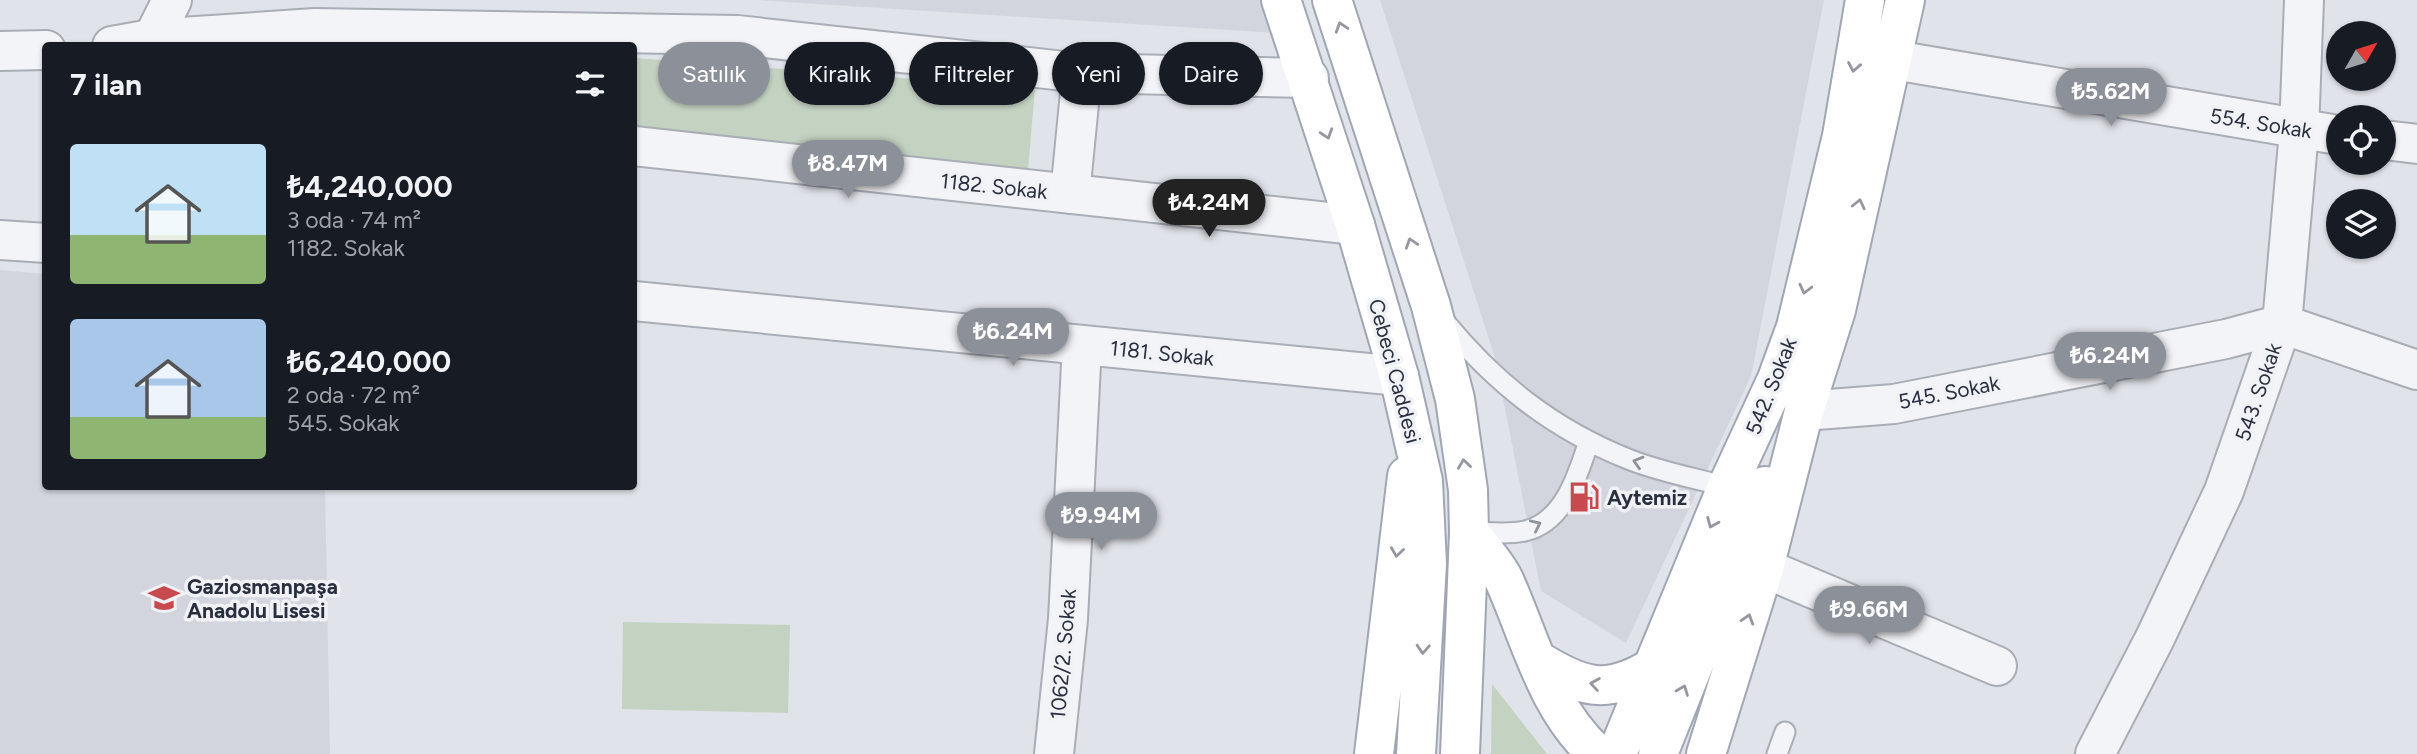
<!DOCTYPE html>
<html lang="tr">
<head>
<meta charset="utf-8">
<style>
  body { margin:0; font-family:Figtree,sans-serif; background:#20242c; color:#f1f3f6; height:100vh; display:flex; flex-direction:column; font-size:26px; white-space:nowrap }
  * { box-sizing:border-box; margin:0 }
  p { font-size:23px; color:#9ea1a6 }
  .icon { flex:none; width:38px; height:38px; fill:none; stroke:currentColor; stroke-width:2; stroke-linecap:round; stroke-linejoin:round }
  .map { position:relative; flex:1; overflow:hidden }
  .panel { position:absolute; left:42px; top:42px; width:595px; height:448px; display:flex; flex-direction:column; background:#171b24; border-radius:7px; box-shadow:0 2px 5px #0004 }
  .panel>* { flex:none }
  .top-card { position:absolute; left:658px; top:42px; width:665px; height:63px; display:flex; gap:14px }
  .needle { width:46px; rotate:51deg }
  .buttons { position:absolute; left:2326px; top:21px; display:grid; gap:14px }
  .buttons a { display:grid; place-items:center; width:70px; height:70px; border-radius:50%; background:#171b24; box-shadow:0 2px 5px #0004; font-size:35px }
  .price { position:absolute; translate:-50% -60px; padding:0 16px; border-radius:24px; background:#8c9099; color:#fff; font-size:23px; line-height:46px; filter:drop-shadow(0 2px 4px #0008) }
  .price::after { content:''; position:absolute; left:50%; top:42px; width:21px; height:16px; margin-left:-10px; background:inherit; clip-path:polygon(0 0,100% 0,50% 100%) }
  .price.on { background:#222; color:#fff }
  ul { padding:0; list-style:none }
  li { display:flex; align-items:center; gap:21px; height:175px; padding:0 28px }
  li span { display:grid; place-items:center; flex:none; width:196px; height:140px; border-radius:7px; color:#555 }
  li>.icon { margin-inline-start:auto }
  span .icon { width:84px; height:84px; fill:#fffc; stroke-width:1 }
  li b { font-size:30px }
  h2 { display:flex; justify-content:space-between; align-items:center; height:84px; padding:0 28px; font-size:30px }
  .tag { padding:0 24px; border-radius:32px; background:#171b24; box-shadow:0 2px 5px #0004; font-size:24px; line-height:63px }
  .tag.on { background:#8c9099; color:#fff }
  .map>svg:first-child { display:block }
  .built { fill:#d2d5dd }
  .green { fill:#c4d2c2 }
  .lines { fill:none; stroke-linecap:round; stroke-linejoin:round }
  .lane-casing { stroke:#a9adb6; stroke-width:23 }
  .street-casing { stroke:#a9adb6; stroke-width:42 }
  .primary-casing { stroke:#a0a6b4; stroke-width:42 }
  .lane { stroke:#f3f4f7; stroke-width:19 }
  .street { stroke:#f3f4f7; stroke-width:38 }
  .primary { stroke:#fff; stroke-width:38 }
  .oneway { stroke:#94979f }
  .oneway2 { stroke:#8e929b }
  .labels { text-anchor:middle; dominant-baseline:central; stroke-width:7; stroke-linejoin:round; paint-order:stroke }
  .street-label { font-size:21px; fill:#292f3f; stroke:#f0f2f6 }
  .poi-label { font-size:21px; font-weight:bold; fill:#292f3f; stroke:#f0f2f6; text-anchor:start }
</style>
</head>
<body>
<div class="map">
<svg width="2417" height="754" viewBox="0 0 2417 754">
  <rect width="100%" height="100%" fill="#e0e3e9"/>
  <!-- built -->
  <path class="built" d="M 756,0 L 1264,0 L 1276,33 Z
    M 1380,0 L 1824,0 L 1751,376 L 1626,643 L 1541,591 L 1495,358 Z
    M 0,270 L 45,274 L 46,486 L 325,487 L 330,754 L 0,754 Z"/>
  <!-- green -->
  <path class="green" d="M 634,58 L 1035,88 L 1027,181 L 634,130 Z
    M 623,622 L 790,625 L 788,713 L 622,709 Z
    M 1492,684 L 1547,754 L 1491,754 Z"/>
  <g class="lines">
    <!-- lane casing -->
    <g class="lane-casing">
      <path id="lane" d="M 1445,322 C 1496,384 1553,429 1628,459 C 1660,472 1695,478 1727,487
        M 1469,532 C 1487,532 1508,535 1525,531 C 1564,522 1578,475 1589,441
        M 1777,754 L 1785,732"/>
    </g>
    <!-- street casing -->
    <g class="street-casing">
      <path id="street" d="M 112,46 L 151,39 L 315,28 L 737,35 L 1082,73 L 1309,78
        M 149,46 L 172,0
        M 0,51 L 46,50
        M 1894,60 L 2338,135
        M 2384,140 L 2417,144
        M 634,146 L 1355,225
        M 1070,194 L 1082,73
        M 0,240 L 46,243
        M 634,301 L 1399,376
        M 1804,411 L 1894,404 L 2226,339 L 2282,324 L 2417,370
        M 1764,568 L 1997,666
        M 1054,754 L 1068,619 L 1082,345
        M 2095,754 L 2155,638 L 2224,491 L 2282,324 L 2299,131 L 2304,0"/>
    </g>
    <!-- primary casing -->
    <g class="primary-casing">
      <path id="primary" d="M 1281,0 L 1355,225 L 1399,376 L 1423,481 L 1427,564 L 1416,754
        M 1332,0 L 1431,306 L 1455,399 L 1468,490 L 1469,532 L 1460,754
        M 1469,532 C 1480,547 1496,563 1504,580 C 1531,640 1546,708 1597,754
        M 1537,660 C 1582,688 1607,696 1653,667
        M 1374,754 L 1407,476
        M 1617,754 L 1727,487 L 1777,379 L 1796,327 L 1842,136 L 1865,0
        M 1658,754 L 1765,486
        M 1706,754 L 1764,568 L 1804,411 L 1836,310 L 1905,0"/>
    </g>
    <!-- lane -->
    <use href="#lane" class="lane"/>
    <!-- street -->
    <use href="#street" class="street"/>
    <!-- primary -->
    <use href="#primary" class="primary"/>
  </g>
  <!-- one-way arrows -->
  <defs><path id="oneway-chevron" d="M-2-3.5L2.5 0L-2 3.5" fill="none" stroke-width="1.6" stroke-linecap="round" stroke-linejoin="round" transform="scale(1.75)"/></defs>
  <g class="oneway">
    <use href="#oneway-chevron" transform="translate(1341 27) rotate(-108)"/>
    <use href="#oneway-chevron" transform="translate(1854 67) rotate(100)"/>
    <use href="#oneway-chevron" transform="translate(1327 134) rotate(72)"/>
    <use href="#oneway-chevron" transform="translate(1859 204) rotate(-77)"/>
    <use href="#oneway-chevron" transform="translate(1411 243) rotate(-108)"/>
    <use href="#oneway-chevron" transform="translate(1805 289) rotate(104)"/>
    <use href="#oneway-chevron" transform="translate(1464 464) rotate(-98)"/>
    <use href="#oneway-chevron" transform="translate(1712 523) rotate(113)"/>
    <use href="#oneway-chevron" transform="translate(1397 552) rotate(98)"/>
    <use href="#oneway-chevron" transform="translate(1748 619) rotate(-73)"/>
    <use href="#oneway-chevron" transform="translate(1423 649) rotate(93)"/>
    <use href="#oneway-chevron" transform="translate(1595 684) rotate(-171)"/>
    <use href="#oneway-chevron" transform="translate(1683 690) rotate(-69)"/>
  </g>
  <g class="oneway2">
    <use href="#oneway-chevron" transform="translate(1638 462) rotate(-163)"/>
    <use href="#oneway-chevron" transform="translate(1536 525) rotate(-25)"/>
  </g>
  <!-- icons -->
  <defs>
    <g id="fuel-bare" transform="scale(2.415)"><path d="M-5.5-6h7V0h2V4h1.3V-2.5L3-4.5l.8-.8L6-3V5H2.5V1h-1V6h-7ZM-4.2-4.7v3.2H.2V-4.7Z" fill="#c94a4e" stroke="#f0f2f6" stroke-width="2.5" paint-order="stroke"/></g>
    <g id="school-bare" transform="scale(2.415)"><path d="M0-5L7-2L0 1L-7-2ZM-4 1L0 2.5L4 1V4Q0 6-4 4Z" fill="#c94a4e" stroke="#f0f2f6" stroke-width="2.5" paint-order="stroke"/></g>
  </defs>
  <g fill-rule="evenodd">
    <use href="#fuel-bare" x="1584" y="497"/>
    <use href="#school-bare" x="164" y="598"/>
  </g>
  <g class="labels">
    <!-- street labels -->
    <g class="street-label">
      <text transform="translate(2261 123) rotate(9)">554. Sokak</text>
      <text transform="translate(994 186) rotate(6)">1182. Sokak</text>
      <text transform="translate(1162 353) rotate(6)">1181. Sokak</text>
      <text transform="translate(1395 371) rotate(75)">Cebeci Caddesi</text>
      <text transform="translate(1771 386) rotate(-68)">542. Sokak</text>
      <text transform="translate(1949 392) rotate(-11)">545. Sokak</text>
      <text transform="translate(2258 392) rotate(-71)">543. Sokak</text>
      <text transform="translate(1063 654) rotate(-85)">1062/2. Sokak</text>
    </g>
    <!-- poi labels -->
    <g class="poi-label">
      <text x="1607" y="497">Aytemiz</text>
      <text x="187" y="586">Gaziosmanpaşa<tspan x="187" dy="24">Anadolu Lisesi</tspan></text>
    </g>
  </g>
</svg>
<div class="buttons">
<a><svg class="needle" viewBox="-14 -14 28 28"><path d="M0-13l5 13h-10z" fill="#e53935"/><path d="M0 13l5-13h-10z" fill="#9ea1a6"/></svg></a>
<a><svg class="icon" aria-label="locate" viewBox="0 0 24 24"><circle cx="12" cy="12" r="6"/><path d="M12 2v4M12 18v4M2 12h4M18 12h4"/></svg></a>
<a><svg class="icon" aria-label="layers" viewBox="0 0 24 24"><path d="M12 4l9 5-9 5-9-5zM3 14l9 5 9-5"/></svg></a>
</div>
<b class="price" style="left:2111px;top:128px">₺5.62M</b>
<b class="price" style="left:848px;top:200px">₺8.47M</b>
<b class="price on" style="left:1209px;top:239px">₺4.24M</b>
<b class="price" style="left:1013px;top:368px">₺6.24M</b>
<b class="price" style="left:2110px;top:392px">₺6.24M</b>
<b class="price" style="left:1101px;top:552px">₺9.94M</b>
<b class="price" style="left:1869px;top:646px">₺9.66M</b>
<div class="top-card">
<a class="tag on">Satılık</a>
<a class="tag">Kiralık</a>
<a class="tag">Filtreler</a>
<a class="tag">Yeni</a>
<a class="tag">Daire</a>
</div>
<section class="panel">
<h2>7 ilan<svg class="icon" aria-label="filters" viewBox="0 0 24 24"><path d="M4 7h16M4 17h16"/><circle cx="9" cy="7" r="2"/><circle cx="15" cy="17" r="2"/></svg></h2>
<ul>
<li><span style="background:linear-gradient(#bfe0f5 65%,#8fb573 0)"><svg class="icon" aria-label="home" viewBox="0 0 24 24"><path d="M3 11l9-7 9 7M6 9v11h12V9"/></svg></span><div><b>₺4,240,000</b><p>3 oda · 74 m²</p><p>1182. Sokak</p></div></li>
<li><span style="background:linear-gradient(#a9c7e8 70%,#8fb573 0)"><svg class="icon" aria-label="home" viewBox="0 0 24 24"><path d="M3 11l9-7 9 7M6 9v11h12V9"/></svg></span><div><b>₺6,240,000</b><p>2 oda · 72 m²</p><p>545. Sokak</p></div></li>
</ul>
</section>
</div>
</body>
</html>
